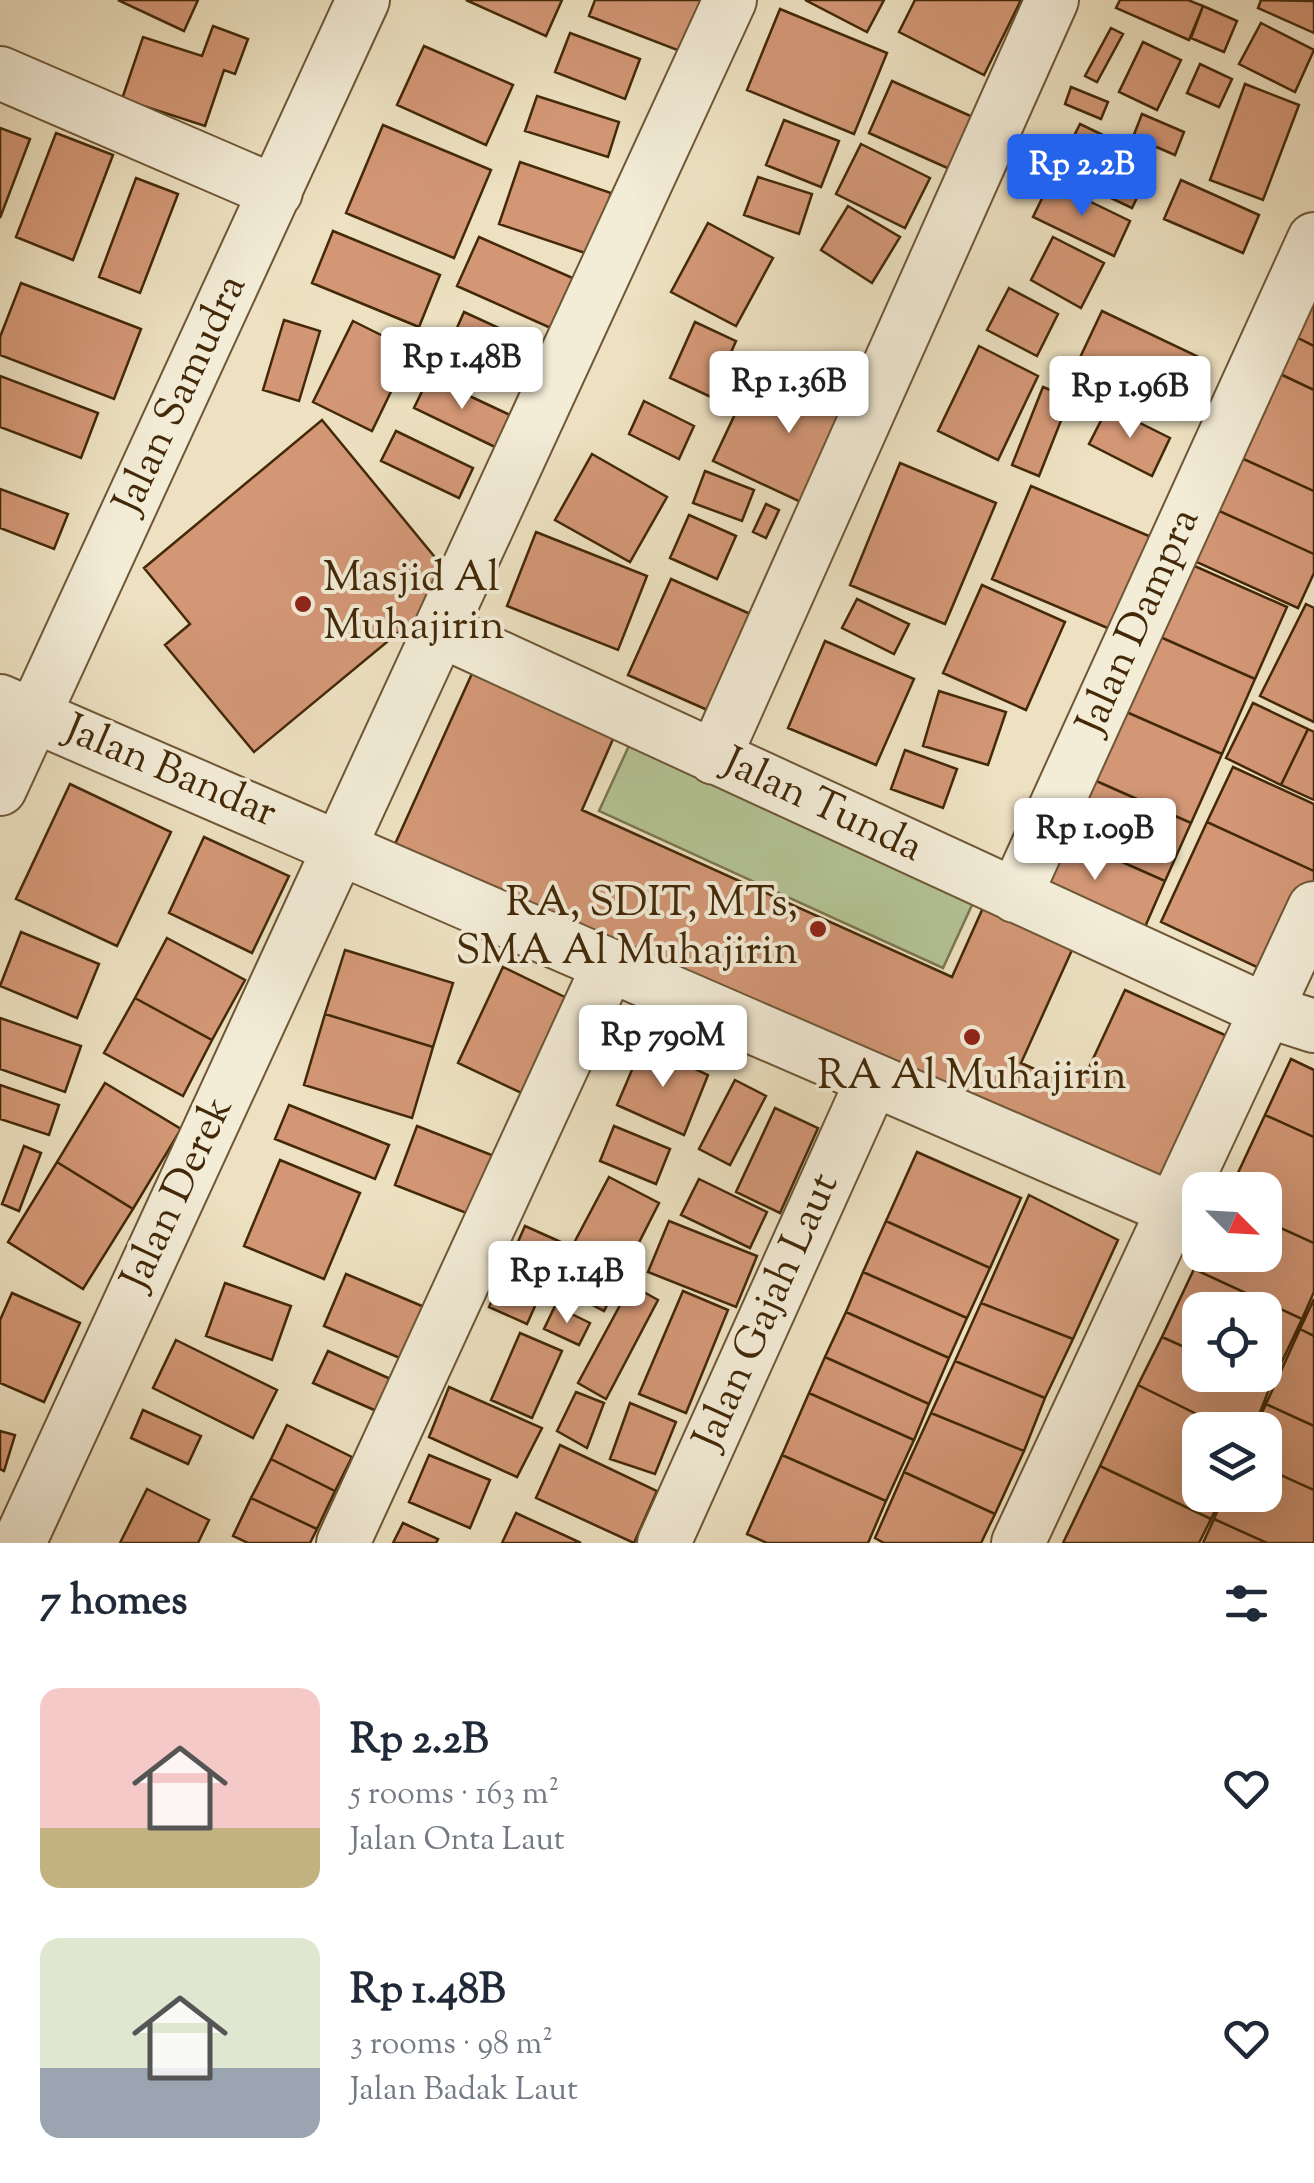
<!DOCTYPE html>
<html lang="en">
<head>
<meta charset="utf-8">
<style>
  body { margin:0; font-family:"Sorts Mill Goudy",serif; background:#f2f2f3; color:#1f2937; height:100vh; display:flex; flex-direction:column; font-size:38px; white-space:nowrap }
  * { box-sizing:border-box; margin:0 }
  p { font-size:32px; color:#747a83 }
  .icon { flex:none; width:55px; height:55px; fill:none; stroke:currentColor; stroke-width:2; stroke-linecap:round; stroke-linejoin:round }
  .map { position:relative; height:1543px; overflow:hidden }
  .details { display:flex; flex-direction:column; background:#fff; flex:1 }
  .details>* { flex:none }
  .needle { width:65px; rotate:114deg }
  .buttons { position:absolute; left:1182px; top:1172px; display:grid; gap:20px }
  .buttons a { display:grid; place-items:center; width:100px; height:100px; border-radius:20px; background:#fff; box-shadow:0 10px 40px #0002; font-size:50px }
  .price { position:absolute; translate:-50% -85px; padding:0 22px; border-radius:10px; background:#fff; color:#222; font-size:32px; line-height:65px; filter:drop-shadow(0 2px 5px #0008) }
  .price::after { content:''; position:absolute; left:50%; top:60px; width:30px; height:22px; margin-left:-15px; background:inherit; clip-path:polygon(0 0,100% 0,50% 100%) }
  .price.current { background:#2563eb; color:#fff }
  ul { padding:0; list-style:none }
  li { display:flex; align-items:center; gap:30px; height:250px; padding:0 40px }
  li span { display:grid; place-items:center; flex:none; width:280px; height:200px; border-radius:20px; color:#555 }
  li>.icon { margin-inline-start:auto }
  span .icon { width:120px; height:120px; fill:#fffc; stroke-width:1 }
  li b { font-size:42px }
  h2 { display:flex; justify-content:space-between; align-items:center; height:120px; padding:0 40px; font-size:42px }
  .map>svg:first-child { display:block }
  .green { fill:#b4c496; stroke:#7c764f; stroke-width:2.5 }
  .building { fill:#d39776; stroke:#432908; stroke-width:2.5 }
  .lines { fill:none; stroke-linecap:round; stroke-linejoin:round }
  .minor-casing { stroke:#6e5736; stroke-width:56 }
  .minor { stroke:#f3ecd7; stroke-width:52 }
  .poi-dot { fill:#8f2418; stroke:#f3ecd7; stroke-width:4 }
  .labels { text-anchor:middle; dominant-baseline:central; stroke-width:8; stroke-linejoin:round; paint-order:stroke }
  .street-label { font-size:42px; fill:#432908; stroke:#f3ecd7 }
  .poi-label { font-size:42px; fill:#432908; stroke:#f3ecd7; text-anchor:start }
</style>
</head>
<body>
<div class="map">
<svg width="1314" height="1543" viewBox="0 0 1314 1543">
  <rect width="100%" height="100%" fill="#ede1c1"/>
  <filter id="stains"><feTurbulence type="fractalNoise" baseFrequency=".002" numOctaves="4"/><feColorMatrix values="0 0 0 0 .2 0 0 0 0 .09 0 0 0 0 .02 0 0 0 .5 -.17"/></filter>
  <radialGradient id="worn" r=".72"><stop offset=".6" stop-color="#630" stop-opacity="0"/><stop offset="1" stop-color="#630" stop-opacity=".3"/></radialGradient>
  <!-- green -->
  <path class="green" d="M 633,737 L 977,894 L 943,968 L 599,811 Z"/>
  <!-- building -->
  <path class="building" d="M 118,0 L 198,0 L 184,31 Z
    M 466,0 L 562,0 L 546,36 Z
    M 595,0 L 706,0 L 685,53 L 589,16 Z
    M 805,0 L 884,0 L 867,32 Z
    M 915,0 L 1021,0 L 984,75 L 899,32 Z
    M 1120,0 L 1188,0 L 1203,6 L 1189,40 L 1116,8 Z
    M 1261,0 L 1314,1 L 1314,33 L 1258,8 Z
    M 1203,6 L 1237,21 L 1224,52 L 1191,38 Z
    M 780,9 L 887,53 L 854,134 L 747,90 Z
    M 1261,23 L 1314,50 L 1295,92 L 1239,64 Z
    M 213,26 L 248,39 L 235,74 L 224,70 L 205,126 L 122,99 L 143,37 L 202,56 Z
    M 1111,28 L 1123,34 L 1097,82 L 1085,76 Z
    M 570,33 L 640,59 L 625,99 L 555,72 Z
    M 1143,42 L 1181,60 L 1157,110 L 1119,92 Z
    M 424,46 L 513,85 L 486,145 L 397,105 Z
    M 1200,64 L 1232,79 L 1219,107 L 1187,93 Z
    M 892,81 L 975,118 L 952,170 L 869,133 Z
    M 1245,84 L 1299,105 L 1263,200 L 1210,180 Z
    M 1071,87 L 1108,102 L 1101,119 L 1065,104 Z
    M 537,96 L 619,122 L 608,157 L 525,131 Z
    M 1142,114 L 1184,132 L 1175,155 L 1133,137 Z
    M 784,120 L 839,141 L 821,187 L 766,165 Z
    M 1080,124 L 1155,160 L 1132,208 L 1056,172 Z
    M 383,125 L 491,170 L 454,258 L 346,213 Z
    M 0,128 L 30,139 L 0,218 Z
    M 56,133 L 113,155 L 73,260 L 16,237 Z
    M 861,144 L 930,178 L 905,228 L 836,194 Z
    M 520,162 L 611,193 L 591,255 L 499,224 Z
    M 758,177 L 812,194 L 799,234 L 744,215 Z
    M 136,178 L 178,194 L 140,293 L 99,277 Z
    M 1181,180 L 1259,215 L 1243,253 L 1164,219 Z
    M 1050,182 L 1130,221 L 1114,256 L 1033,217 Z
    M 848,206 L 900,237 L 872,283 L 821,250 Z
    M 708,223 L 773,258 L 736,326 L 671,292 Z
    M 333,231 L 440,275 L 419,327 L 312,283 Z
    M 479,237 L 584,283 L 562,333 L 457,286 Z
    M 1053,237 L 1104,263 L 1081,308 L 1031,280 Z
    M 21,283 L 141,329 L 114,399 L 0,355 L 0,337 Z
    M 1009,288 L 1058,314 L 1037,356 L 987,330 Z
    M 1314,294 L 1314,346 L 1294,336 Z
    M 1102,311 L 1203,359 L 1178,412 L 1077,364 Z
    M 464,312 L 534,344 L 515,386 L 445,355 Z
    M 284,320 L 320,331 L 299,401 L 263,390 Z
    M 353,321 L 411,350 L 372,431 L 313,402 Z
    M 695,322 L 736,341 L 711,397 L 670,378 Z
    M 1294,336 L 1314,346 L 1314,390 L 1278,373 Z
    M 979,346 L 1038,376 L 998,460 L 938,431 Z
    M 760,361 L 865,410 L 818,510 L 713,461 Z
    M 1278,373 L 1314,390 L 1314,491 L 1239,457 Z
    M 0,376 L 98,413 L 81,458 L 0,427 Z
    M 429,377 L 510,415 L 495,447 L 414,408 Z
    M 1043,387 L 1070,398 L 1039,476 L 1012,465 Z
    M 644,401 L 694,426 L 679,459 L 629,434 Z
    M 1108,407 L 1170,438 L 1152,476 L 1089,444 Z
    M 322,420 L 457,584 L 254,752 L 165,645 L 190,624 L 144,568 Z
    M 396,431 L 473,468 L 459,498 L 381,461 Z
    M 592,454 L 667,497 L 630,562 L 555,520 Z
    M 1239,457 L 1314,491 L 1314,554 L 1215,509 Z
    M 900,463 L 996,503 L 945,624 L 850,585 Z
    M 705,471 L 754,490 L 742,521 L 693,503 Z
    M 1031,486 L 1156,539 L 1117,632 L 992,579 Z
    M 0,489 L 68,514 L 54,549 L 0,528 Z
    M 766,504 L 779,510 L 766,538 L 753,532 Z
    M 1215,509 L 1314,554 L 1314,573 L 1298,608 L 1192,560 Z
    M 689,515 L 736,536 L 717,579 L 670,558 Z
    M 536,532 L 647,576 L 618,650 L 507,606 Z
    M 1172,556 L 1287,607 L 1255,679 L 1140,628 Z
    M 671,579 L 755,616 L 712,712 L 628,675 Z
    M 982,585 L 1065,622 L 1026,710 L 943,673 Z
    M 857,599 L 909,624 L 894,654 L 842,628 Z
    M 1306,604 L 1314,608 L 1314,722 L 1260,696 Z
    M 1140,628 L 1255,679 L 1222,754 L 1106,703 Z
    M 825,641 L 914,679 L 876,765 L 788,728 Z
    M 475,667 L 617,730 L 582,810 L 952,977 L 987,899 L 1077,939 L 1021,1063 L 1079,1089 L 1125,990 L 1227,1036 L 1160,1188 L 395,844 Z
    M 939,691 L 1006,712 L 988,765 L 923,746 Z
    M 1106,703 L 1222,754 L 1191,823 L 1076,772 Z
    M 1253,703 L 1308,729 L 1281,785 L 1226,758 Z
    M 1308,729 L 1314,732 L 1314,800 L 1281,785 Z
    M 905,750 L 957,769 L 943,808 L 891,789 Z
    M 1233,767 L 1314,804 L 1314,871 L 1207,822 Z
    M 1076,772 L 1191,823 L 1165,881 L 1050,830 Z
    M 70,784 L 171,832 L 117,946 L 16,899 Z
    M 1207,822 L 1314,871 L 1314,889 L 1274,975 L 1161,922 Z
    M 1050,830 L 1165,881 L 1141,936 L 1025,884 Z
    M 204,837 L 289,876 L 252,953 L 169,913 Z
    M 21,932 L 99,964 L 77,1018 L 0,986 Z
    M 167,938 L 245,980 L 212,1040 L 135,998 Z
    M 345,950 L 453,983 L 433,1047 L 325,1014 Z
    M 503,967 L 575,1002 L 530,1097 L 458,1063 Z
    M 135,998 L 212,1040 L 183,1096 L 104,1053 Z
    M 325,1014 L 433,1047 L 412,1118 L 304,1085 Z
    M 0,1018 L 81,1046 L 65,1092 L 0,1069 Z
    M 643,1044 L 708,1075 L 684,1135 L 617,1105 Z
    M 1291,1059 L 1314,1070 L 1314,1137 L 1265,1115 Z
    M 735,1080 L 766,1096 L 730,1165 L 699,1149 Z
    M 105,1083 L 181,1129 L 133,1209 L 57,1162 Z
    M 0,1085 L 59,1105 L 49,1135 L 0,1119 Z
    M 289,1105 L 389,1145 L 375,1179 L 275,1139 Z
    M 775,1108 L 818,1128 L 780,1213 L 736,1192 Z
    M 1265,1115 L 1314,1137 L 1314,1243 L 1265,1221 L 1265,1190 L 1230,1190 Z
    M 417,1126 L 507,1161 L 484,1220 L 395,1185 Z
    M 614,1126 L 670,1149 L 656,1184 L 600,1161 Z
    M 24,1146 L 41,1153 L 19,1211 L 2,1204 Z
    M 917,1152 L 1021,1198 L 990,1268 L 886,1221 Z
    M 280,1160 L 360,1193 L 324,1279 L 244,1246 Z
    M 57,1162 L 133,1209 L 83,1289 L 8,1242 Z
    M 609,1177 L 659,1203 L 625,1270 L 574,1243 Z
    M 699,1179 L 767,1212 L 750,1248 L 681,1215 Z
    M 1029,1195 L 1118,1240 L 1073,1339 L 981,1303 Z
    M 669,1221 L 757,1256 L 736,1307 L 648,1272 Z
    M 886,1221 L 990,1268 L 967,1318 L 863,1272 Z
    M 1265,1221 L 1314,1243 L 1314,1292 L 1302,1319 L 1194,1269 L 1200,1255 L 1265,1255 Z
    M 525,1226 L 563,1243 L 527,1324 L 489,1307 Z
    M 574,1243 L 625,1270 L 604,1311 L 553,1284 Z
    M 1194,1269 L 1302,1319 L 1270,1387 L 1245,1375 L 1265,1375 L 1265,1310 L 1200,1310 L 1200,1354 L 1162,1337 Z
    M 863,1272 L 967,1318 L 949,1358 L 846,1312 Z
    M 346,1274 L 441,1314 L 419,1366 L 324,1326 Z
    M 225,1283 L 291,1306 L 272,1360 L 206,1336 Z
    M 631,1285 L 658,1300 L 606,1399 L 578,1383 Z
    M 683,1291 L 728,1310 L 686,1413 L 639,1394 Z
    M 12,1293 L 80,1323 L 44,1402 L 0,1383 L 0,1320 Z
    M 1314,1299 L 1314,1336 L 1300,1329 Z
    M 981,1303 L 1073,1339 L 1045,1398 L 955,1361 Z
    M 555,1306 L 590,1323 L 579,1345 L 544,1329 Z
    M 846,1312 L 949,1358 L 929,1404 L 825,1357 Z
    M 1300,1329 L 1314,1336 L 1314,1426 L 1266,1404 Z
    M 520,1333 L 562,1351 L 532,1418 L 491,1400 Z
    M 1162,1337 L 1200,1354 L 1200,1375 L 1245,1375 L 1270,1387 L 1253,1430 L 1229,1430 L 1138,1385 Z
    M 176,1340 L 277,1390 L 253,1438 L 153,1388 Z
    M 328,1351 L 395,1381 L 381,1413 L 313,1383 Z
    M 825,1357 L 929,1404 L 914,1440 L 809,1393 Z
    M 955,1361 L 1045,1398 L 1024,1451 L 931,1413 Z
    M 1138,1385 L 1229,1430 L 1200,1430 L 1200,1495 L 1222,1495 L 1211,1519 L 1100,1466 Z
    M 449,1387 L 542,1428 L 517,1477 L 429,1437 Z
    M 576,1392 L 604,1403 L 587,1448 L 557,1431 Z
    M 809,1393 L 914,1440 L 886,1501 L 782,1455 Z
    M 630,1403 L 676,1422 L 655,1474 L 610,1459 Z
    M 1266,1404 L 1314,1426 L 1314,1490 L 1265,1468 L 1265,1430 L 1254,1430 Z
    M 143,1410 L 201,1436 L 188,1464 L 131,1438 Z
    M 931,1413 L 1024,1451 L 995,1514 L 904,1472 Z
    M 287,1425 L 352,1457 L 335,1491 L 271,1459 Z
    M 0,1431 L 15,1435 L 4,1471 L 0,1469 Z
    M 560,1445 L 657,1491 L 634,1543 L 536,1498 Z
    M 429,1455 L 490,1480 L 470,1528 L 409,1502 Z
    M 782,1455 L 886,1501 L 868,1543 L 767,1543 L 747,1534 Z
    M 271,1459 L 335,1491 L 317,1529 L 251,1498 Z
    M 1100,1466 L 1211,1519 L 1199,1543 L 1063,1543 Z
    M 1265,1468 L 1314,1490 L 1314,1543 L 1267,1543 L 1214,1519 L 1224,1495 L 1265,1495 Z
    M 904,1472 L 995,1514 L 981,1543 L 884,1543 L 875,1538 Z
    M 147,1489 L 209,1520 L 198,1543 L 120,1543 Z
    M 251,1498 L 317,1529 L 310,1543 L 248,1543 L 233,1536 Z
    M 516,1513 L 581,1543 L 502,1543 Z
    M 1214,1519 L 1267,1543 L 1203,1543 Z
    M 403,1523 L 438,1539 L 436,1543 L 393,1543 Z"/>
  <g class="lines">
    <!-- minor casing -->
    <g class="minor-casing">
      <path id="minor" d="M 0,73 L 276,192
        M 442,631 L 1267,1011 L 1314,1026
        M 0,701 L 1172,1209
        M 714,758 L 1052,0
        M 0,789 L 363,0
        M 1015,896 L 1314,239
        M 19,1543 L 730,0
        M 343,1543 L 608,967
        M 664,1543 L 872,1081
        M 1018,1543 L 1314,908"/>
    </g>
    <!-- minor -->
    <use href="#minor" class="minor"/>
  </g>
  <!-- markers -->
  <g class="poi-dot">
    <circle cx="303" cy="604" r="10"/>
    <circle cx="818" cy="929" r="10"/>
    <circle cx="972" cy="1037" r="10"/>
  </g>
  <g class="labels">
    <!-- street labels -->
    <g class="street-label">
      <text transform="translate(182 395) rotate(-65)">Jalan Samudra</text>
      <text transform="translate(1140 622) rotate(-66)">Jalan Dampra</text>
      <text transform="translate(170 773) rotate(23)">Jalan Bandar</text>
      <text transform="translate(822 807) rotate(25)">Jalan Tunda</text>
      <text transform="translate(179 1194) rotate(-65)">Jalan Derek</text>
      <text transform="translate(768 1312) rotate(-66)">Jalan Gajah Laut</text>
    </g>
    <!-- poi labels -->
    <g class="poi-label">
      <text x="323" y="580">Masjid Al<tspan x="323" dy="48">Muhajirin</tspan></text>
      <text x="798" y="905" text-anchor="end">RA, SDIT, MTs,<tspan x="798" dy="48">SMA Al Muhajirin</tspan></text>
      <text x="972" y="1078" text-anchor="middle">RA Al Muhajirin</text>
    </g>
  </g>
  <rect width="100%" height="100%" filter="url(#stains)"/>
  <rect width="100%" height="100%" fill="url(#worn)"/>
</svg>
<div class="buttons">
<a><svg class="needle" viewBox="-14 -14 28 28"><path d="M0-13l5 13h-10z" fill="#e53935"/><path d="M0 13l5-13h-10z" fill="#747a83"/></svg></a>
<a><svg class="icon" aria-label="locate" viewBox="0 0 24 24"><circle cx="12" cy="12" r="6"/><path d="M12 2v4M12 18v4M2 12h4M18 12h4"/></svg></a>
<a><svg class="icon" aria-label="layers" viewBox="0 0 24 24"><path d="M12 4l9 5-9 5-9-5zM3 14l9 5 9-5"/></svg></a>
</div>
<b class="price current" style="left:1082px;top:219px">Rp 2.2B</b>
<b class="price" style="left:462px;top:412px">Rp 1.48B</b>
<b class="price" style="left:789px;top:436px">Rp 1.36B</b>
<b class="price" style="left:1130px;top:441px">Rp 1.96B</b>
<b class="price" style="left:1095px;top:883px">Rp 1.09B</b>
<b class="price" style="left:663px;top:1090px">Rp 790M</b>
<b class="price" style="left:567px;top:1326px">Rp 1.14B</b>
</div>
<section class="details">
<h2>7 homes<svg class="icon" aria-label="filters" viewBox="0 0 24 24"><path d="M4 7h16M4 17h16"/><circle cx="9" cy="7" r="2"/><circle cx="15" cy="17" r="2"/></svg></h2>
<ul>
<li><span style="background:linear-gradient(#f6c9c9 70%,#c2b280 0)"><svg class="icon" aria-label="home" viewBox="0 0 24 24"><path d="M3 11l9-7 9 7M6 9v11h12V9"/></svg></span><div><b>Rp 2.2B</b><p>5 rooms · 163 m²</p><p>Jalan Onta Laut</p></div><svg class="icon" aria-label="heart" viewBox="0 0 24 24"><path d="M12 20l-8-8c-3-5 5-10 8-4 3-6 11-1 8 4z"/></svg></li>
<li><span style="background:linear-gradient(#dfe7d0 65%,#9aa5b1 0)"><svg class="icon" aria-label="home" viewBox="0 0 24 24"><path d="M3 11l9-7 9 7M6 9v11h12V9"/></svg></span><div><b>Rp 1.48B</b><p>3 rooms · 98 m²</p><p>Jalan Badak Laut</p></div><svg class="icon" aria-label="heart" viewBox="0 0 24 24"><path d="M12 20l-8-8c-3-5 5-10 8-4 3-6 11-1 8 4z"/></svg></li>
</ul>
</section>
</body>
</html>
